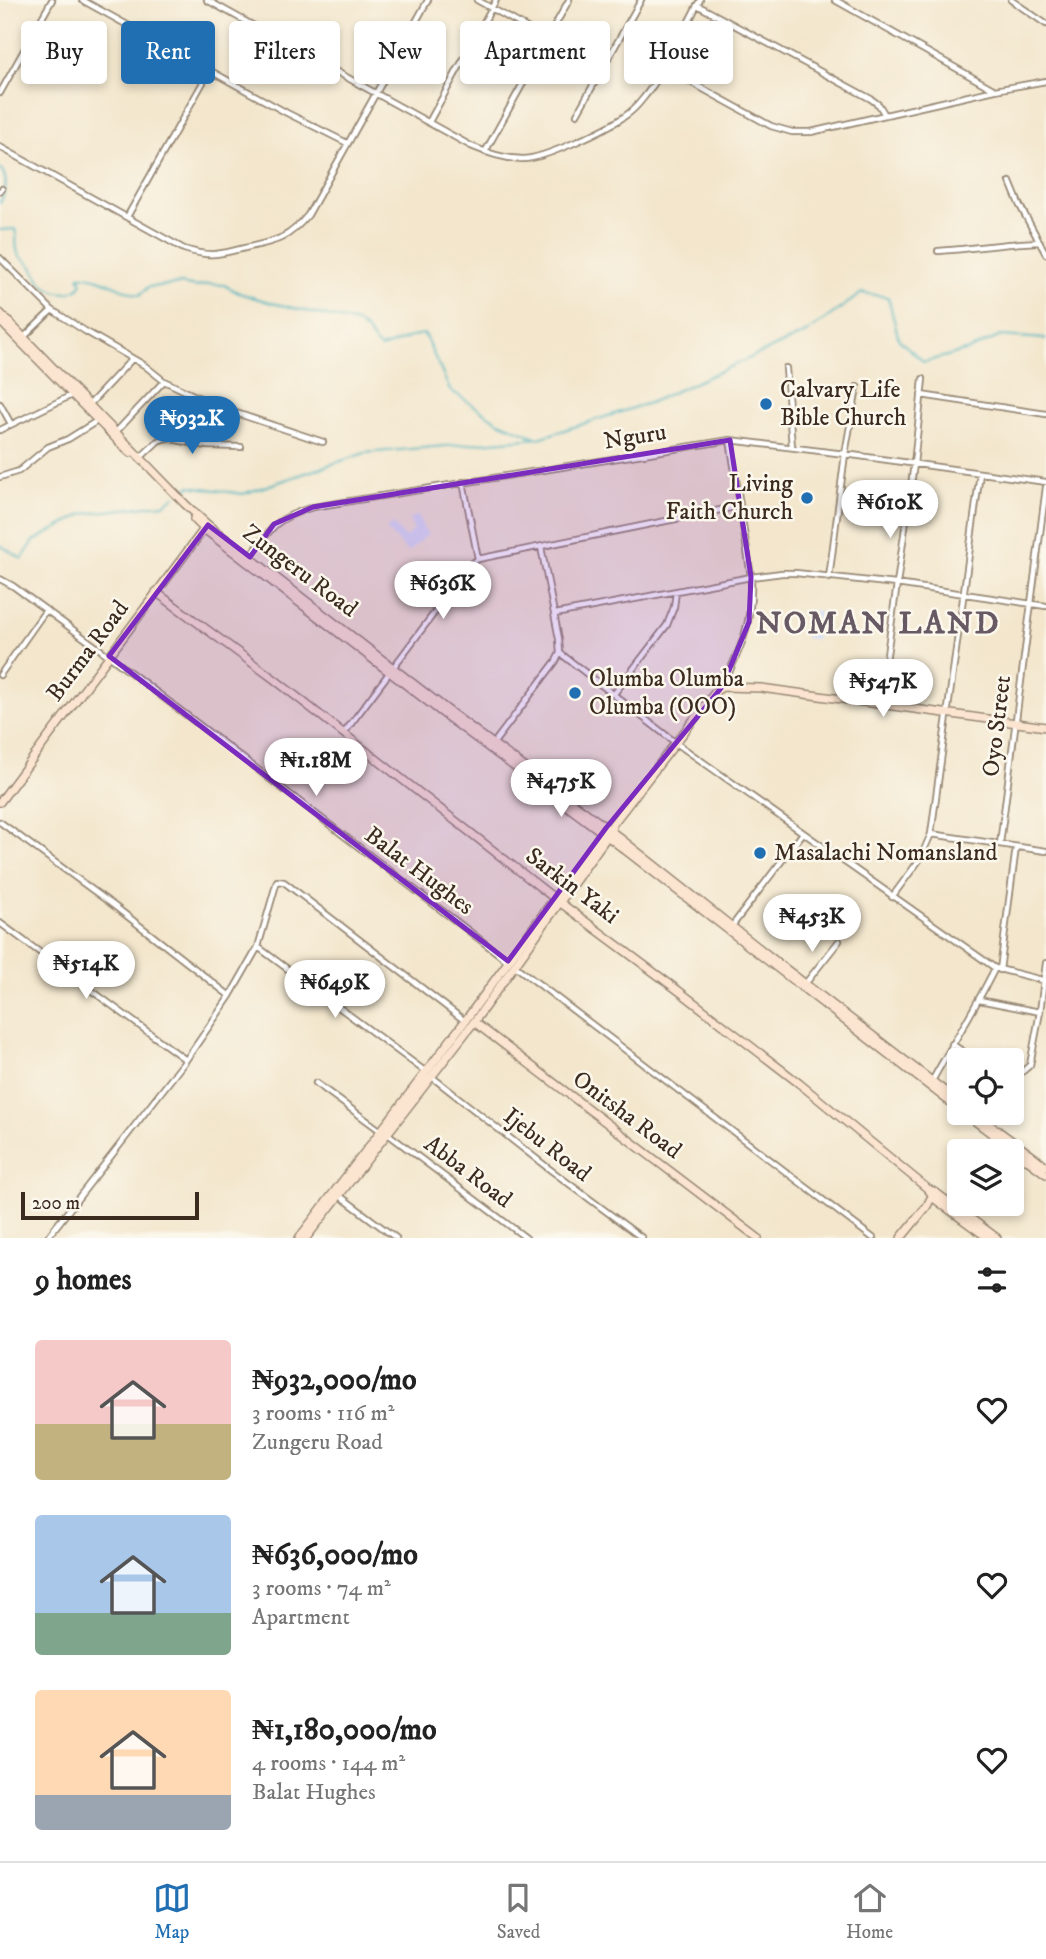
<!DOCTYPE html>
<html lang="en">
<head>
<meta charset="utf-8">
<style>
  body { margin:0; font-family:"IM FELL DW Pica",serif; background:#f6f6f6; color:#222; height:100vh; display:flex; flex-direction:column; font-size:26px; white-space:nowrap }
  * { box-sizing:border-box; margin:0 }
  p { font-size:23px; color:#767676 }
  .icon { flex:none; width:38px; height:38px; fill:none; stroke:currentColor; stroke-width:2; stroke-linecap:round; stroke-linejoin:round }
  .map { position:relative; height:1238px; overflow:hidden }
  .sheet { display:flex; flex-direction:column; background:#fff; flex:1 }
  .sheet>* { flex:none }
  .top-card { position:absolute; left:21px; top:21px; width:1004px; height:63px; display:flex; gap:14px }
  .controls { position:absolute; left:947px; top:1048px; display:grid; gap:14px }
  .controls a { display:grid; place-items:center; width:77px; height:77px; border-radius:7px; background:#fff; box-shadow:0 4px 10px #0003; font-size:35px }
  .scale { position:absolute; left:21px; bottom:18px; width:178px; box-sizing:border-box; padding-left:7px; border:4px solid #3b2a1e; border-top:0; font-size:19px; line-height:24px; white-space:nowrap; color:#3b2a1e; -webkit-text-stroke:5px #fbf7ec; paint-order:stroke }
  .price { position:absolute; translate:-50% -60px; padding:0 16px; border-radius:24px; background:#fff; color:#222; font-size:23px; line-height:46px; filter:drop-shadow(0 2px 4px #0008) }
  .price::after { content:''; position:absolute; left:50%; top:42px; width:21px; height:16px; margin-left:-10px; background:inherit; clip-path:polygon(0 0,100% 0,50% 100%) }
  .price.active { background:#1f6fb2; color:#fff }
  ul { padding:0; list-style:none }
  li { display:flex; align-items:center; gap:21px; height:175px; padding:0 35px }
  li span { display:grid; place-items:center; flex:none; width:196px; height:140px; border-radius:7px; color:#555 }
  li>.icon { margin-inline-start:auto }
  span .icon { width:84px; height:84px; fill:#fffc; stroke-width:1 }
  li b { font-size:30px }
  h2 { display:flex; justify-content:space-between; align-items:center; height:84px; padding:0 35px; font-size:30px }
  .pill { padding:0 24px; border-radius:7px; background:#fff; box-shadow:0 4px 10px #0003; font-size:24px; line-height:63px }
  .pill.active { background:#1f6fb2; color:#fff }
  .tab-bar { display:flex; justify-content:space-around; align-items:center; height:98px; border-top:2px solid #e0e0e0; background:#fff; font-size:19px; color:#767676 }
  .tab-bar a { display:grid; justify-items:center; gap:4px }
  .tab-bar .active { color:#1f6fb2 }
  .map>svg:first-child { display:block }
  .built { fill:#cddbfa }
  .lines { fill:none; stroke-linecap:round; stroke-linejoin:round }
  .stream { stroke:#3fafbb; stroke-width:2 }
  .street-casing { stroke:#978875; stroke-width:8 }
  .secondary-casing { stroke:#978875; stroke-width:10 }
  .street { stroke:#fff; stroke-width:4.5 }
  .secondary { stroke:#fce5d0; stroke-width:7 }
  .marked { fill:#7b2cbf; fill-opacity:0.2; stroke:#7b2cbf; stroke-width:5; stroke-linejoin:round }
  .poi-dot { fill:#1f6fb2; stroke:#fbf7ec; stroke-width:2.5 }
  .labels { text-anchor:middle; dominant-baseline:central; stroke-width:5; stroke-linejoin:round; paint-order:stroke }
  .poi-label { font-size:24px; fill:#3b2a1e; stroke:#fbf7ec; text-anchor:start }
  .street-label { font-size:24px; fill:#3b2a1e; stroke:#fbf7ec }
  .district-label { font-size:32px; font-weight:bold; letter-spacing:2px; fill:#685a64; stroke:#fbf7ec }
</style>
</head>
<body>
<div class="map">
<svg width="1046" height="1238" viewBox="0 0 1046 1238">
  <rect width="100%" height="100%" fill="#fbf7ec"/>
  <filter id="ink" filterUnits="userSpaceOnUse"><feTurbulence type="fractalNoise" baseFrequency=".0143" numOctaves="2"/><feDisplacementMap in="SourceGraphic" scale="14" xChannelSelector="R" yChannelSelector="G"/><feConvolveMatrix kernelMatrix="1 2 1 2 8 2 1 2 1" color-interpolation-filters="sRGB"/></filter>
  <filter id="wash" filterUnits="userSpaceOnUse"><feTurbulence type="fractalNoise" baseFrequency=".00686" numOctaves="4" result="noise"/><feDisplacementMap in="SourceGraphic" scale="28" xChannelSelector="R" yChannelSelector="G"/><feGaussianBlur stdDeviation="1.57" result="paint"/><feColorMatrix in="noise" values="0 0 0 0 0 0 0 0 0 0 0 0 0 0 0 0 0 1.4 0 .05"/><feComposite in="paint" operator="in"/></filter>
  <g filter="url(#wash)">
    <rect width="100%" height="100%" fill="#f3e6cc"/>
    <!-- built -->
    <path class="built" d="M 418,515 L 423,528 L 428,534 L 408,552 L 386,529 L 392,524 L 405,538 L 414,530 L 409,519 Z
      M 808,610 L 819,611 L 816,639 L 805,638 Z"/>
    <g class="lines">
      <!-- stream -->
      <path class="stream" d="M 0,168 C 9,179 6,191 0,203
        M 0,230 L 15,229 C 18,238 14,247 19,255 C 22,259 28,262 31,266 C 36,272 38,280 44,285 C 55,294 73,297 82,284 L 79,276 C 99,274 120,291 140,295 L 148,287 L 181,284 L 196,287 L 209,284 L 224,285 L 239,293 L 272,303 L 357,323 C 370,330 369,338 380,348 C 397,344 407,336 424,334 L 450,390 L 499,422 L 538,438
        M 180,493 L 190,486 L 243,494 L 365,453 L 539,438 L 649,403 L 806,333 L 862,293 L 888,297 L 899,340 L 924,362 L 969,350 L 1001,336 L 1046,339
        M 0,545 L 22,559 L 34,541 L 83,514 L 164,504 L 175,496"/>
    </g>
  </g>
  <g filter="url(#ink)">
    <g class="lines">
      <!-- street casing -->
      <g class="street-casing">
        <path id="street" d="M 82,0 L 287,113 L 347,143
          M 207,0 L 471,146 C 488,153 504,159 523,159 C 544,159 607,129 625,116 C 631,112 637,106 641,101 C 665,73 682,33 700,0
          M 477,0 L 602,70
          M 835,0 L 995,90
          M 1011,0 L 1046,24
          M 697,5 L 871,99 L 879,105 L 885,115
          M 663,67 L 771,126 L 792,132 L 811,132 L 995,90 L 1046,81
          M 0,93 L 52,0
          M 577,114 L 641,0
          M 429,122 L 496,0
          M 0,147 L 184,249 C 212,258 218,254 245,248 C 276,241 287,240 308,215 L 428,0
          M 485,152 L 569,0
          M 1010,182 L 1019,204 L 1046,254
          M 0,191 L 2,189
          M 127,217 L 210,70
          M 938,251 C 972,249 1005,243 1040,242
          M 0,258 L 52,310 L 85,331 L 144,365 L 164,381 L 221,408 L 323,442
          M 24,337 L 52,310
          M 786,368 L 792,447
          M 921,395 L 1046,414
          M 0,404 L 11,424
          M 89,405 L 132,359
          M 0,430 L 72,395
          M 116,432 L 164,381
          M 141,457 L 158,441 L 166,438 L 207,446 L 241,447
          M 0,477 L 19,471 L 48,447 L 68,439 L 97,421
          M 463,482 L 478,559
          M 250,557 C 273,526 274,519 313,507 L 730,440 L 845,454 L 1046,482
          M 829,578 L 845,454 L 857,387
          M 0,579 L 13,586 L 109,656 L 508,961
          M 555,614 L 751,577 L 782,573 L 796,573 L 896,584 L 1046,606
          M 560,653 L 676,743 L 995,968 L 1046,981
          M 0,675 L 46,610
          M 722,687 C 742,646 753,623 751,577 L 730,440
          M 614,694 L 667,625 L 674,607 L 676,592
          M 880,704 L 914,464 L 923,379
          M 344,733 L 471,564 L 478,559 L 740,506
          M 493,744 L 556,661 L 560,653 L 559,639 L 541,547
          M 0,822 L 113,905 L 230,996
          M 931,834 L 1046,851
          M 1000,844 L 1046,487
          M 892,897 L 920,859 L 931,834 L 980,473
          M 0,923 L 186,1060
          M 732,926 L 803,833
          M 258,947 L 426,1072
          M 515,966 L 873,1238
          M 1000,970 L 1016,847
          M 805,984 L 839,941
          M 979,1000 L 1040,1012
          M 952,1044 L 976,1060
          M 1012,1073 L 1022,1072 L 1030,1065 L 1040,1012 L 1046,963
          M 432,1077 L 548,1168 L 642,1238
          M 932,1081 C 953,1043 976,1007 995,968
          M 316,1083 L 381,1131
          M 388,1134 L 526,1238
          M 997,1152 L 1004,1143
          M 340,1196 L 396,1238
          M 47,1238 L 186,1060 L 230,996 L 258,947 L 277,881 L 284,882 L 465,1021"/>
      </g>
      <!-- secondary casing -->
      <g class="secondary-casing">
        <path id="secondary" d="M 0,313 L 185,504 L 208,525 L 450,712 L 611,831 L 778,963 L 959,1102
          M 0,321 L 130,453
          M 194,519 L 204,529 L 449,718 L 607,836 L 959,1109
          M 156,592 L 274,679 L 554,898 L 679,991 L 800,1084 L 928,1189 L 935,1192 L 997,1238
          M 0,802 L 207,525
          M 474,1022 L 758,1238
          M 964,1113 L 1046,1174
          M 974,1113 L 1046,1166
          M 928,1189 L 936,1200 L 988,1238
          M 299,1238 L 465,1021 L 605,829
          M 306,1238 L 474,1022 L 611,831 L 612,825 L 716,691 L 722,687 L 761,688 L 1046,727
          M 901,1238 L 927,1206 L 933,1194"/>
      </g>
      <!-- street -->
      <use href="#street" class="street"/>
      <!-- secondary -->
      <use href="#secondary" class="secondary"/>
    </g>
  </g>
  <!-- marked area -->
  <path class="marked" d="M 730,440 L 751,577 L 749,622 L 722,687 L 606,828 L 508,961 L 109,656 L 208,525 L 250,557 L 274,524 L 313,507 Z"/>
  <!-- markers -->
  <g class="poi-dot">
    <circle cx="766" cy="404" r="7"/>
    <circle cx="807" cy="498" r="7"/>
    <circle cx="575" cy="693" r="7"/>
    <circle cx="760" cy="853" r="7"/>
  </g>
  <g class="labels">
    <!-- poi labels -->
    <g class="poi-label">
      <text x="780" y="390">Calvary Life<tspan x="780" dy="28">Bible Church</tspan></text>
      <text x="793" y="484" text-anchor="end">Living<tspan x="793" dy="28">Faith Church</tspan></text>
      <text x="589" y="679">Olumba Olumba<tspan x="589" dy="28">Olumba (OOO)</tspan></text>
      <text x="774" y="853">Masalachi Nomansland</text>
    </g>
    <!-- street labels -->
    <g class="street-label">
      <text transform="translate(635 437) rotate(-9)">Nguru</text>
      <text transform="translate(300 571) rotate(37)">Zungeru Road</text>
      <text transform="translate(88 651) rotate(-53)">Burma Road</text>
      <text transform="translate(997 726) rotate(-83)">Oyo Street</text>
      <text transform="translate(419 871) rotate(37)">Balat Hughes</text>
      <text transform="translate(572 886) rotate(37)">Sarkin Yaki</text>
      <text transform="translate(627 1115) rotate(37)">Onitsha Road</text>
      <text transform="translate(547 1145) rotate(38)">Ijebu Road</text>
      <text transform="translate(468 1172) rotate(37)">Abba Road</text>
    </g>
    <!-- district labels -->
    <g class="district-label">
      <text x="878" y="624">NOMAN LAND</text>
    </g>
  </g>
</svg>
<div class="controls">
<a><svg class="icon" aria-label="locate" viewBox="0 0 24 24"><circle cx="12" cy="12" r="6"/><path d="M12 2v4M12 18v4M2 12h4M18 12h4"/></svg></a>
<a><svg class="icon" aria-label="layers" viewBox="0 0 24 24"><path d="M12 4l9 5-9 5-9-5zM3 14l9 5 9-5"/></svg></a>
</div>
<div class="scale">200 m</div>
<b class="price active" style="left:192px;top:456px">₦932K</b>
<b class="price" style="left:890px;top:540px">₦610K</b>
<b class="price" style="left:443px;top:621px">₦636K</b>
<b class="price" style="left:883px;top:719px">₦547K</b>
<b class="price" style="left:316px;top:798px">₦1.18M</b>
<b class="price" style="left:561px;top:819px">₦475K</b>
<b class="price" style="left:812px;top:954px">₦453K</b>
<b class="price" style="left:86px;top:1001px">₦514K</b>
<b class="price" style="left:335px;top:1020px">₦649K</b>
<div class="top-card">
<a class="pill">Buy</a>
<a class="pill active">Rent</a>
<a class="pill">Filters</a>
<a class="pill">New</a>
<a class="pill">Apartment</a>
<a class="pill">House</a>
</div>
</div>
<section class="sheet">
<h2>9 homes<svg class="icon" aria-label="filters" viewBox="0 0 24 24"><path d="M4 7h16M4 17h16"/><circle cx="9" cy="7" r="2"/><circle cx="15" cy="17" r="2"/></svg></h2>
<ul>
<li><span style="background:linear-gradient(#f6c9c9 60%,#c2b280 0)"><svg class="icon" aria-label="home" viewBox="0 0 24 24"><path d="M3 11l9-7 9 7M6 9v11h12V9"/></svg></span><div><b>₦932,000/mo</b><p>3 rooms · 116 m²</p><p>Zungeru Road</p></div><svg class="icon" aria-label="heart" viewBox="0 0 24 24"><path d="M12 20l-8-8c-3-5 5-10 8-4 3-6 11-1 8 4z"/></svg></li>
<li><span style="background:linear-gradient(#a9c7e8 70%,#7fa58c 0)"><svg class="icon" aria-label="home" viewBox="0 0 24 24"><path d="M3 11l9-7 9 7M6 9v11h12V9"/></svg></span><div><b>₦636,000/mo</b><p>3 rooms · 74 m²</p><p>Apartment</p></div><svg class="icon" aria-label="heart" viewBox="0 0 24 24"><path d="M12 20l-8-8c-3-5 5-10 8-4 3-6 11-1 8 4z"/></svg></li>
<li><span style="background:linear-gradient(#ffd9b3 75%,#9aa5b1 0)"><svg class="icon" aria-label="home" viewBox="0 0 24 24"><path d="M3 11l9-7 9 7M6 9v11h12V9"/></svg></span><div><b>₦1,180,000/mo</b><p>4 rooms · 144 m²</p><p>Balat Hughes</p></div><svg class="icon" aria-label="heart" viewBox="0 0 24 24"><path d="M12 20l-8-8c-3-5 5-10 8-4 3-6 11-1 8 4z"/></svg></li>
</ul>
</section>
<nav class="tab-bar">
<a class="active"><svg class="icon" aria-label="map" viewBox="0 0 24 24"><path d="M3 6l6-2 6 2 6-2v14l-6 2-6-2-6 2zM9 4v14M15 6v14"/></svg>Map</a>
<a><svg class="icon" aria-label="saved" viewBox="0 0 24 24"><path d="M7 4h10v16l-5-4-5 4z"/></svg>Saved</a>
<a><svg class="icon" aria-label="home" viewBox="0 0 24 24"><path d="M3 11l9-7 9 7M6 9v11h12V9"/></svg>Home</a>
</nav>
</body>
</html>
